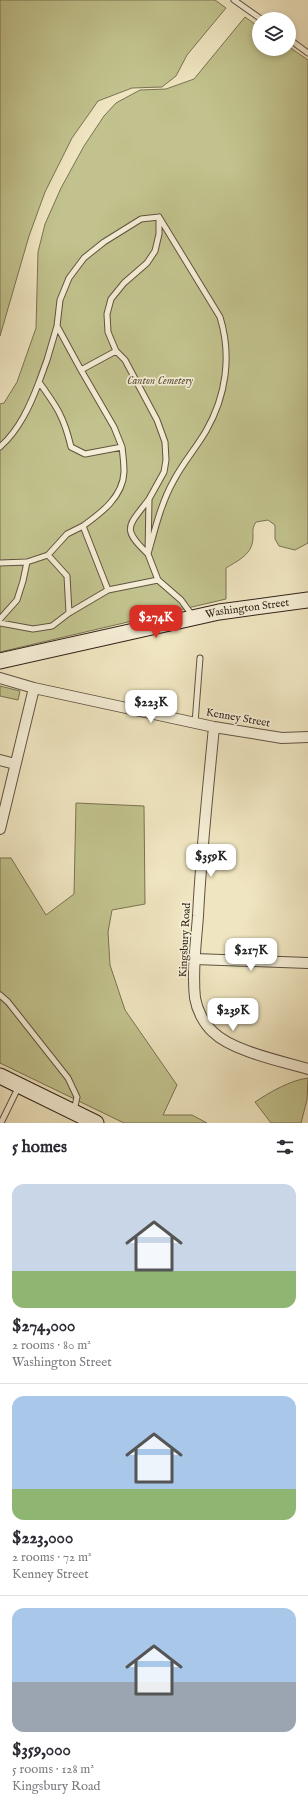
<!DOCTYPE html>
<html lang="en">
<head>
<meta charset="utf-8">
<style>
  body { margin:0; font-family:"IM FELL English",serif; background:#f2f2f3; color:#2b2b33; height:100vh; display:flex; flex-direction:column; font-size:15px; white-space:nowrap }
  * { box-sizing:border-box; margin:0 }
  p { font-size:13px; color:#7c7c81 }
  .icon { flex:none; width:22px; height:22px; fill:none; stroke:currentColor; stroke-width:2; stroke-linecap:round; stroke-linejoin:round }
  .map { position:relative; height:1123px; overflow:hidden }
  .details { display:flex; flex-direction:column; background:#fff; flex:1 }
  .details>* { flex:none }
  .buttons { position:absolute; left:252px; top:12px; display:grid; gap:8px }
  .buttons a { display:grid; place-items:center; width:44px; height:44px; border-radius:50%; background:#fff; box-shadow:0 2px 6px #0003; font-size:20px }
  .price { position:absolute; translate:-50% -34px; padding:0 9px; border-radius:8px; background:#fff; color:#222; font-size:13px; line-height:26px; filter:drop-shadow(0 1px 2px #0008) }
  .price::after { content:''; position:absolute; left:50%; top:24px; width:12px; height:9px; margin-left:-6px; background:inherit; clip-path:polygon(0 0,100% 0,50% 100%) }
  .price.on { background:#d93025; color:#fff }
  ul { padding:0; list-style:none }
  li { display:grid; align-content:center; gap:8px; height:212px; padding:0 12px }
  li+li { border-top:1px solid #e1e1e2 }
  li span { display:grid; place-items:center; height:124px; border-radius:12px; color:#555 }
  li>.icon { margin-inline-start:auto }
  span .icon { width:72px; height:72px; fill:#fffc; stroke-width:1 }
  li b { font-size:17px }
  h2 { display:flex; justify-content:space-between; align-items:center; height:48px; padding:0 12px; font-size:17px }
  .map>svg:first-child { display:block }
  .green { fill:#c1c28d; stroke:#7a7252 }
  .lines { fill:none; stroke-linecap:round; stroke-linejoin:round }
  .service-casing { stroke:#615342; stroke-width:7 }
  .minor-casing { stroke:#615342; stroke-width:12 }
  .secondary-casing { stroke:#322218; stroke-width:17 }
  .service { stroke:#f5eed6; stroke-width:5 }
  .minor { stroke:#f5eed6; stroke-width:10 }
  .secondary { stroke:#f5eed6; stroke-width:15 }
  .labels { text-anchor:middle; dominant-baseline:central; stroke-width:3.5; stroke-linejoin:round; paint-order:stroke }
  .park-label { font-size:11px; font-style:italic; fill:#5d523b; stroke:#f5eed6 }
  .street-label { font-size:11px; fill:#322218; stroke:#f5eed6 }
</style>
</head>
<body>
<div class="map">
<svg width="308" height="1123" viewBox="0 0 308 1123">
  <rect width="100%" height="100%" fill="#efe5c0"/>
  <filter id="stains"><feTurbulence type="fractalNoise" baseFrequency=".005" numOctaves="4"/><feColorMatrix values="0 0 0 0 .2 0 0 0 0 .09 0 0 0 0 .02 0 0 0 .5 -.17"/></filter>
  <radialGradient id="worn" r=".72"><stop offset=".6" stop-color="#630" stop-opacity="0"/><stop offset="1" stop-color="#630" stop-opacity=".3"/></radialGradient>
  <!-- green -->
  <path class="green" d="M 0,0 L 215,0 L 226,8 L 187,55 L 176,76 L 162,87 L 132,88 L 98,101 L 72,138 L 45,192 L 29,236 L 0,336 Z
    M 245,17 L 259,27 L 259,49 L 289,49 L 289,47 L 308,60 L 308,543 L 295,550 L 279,546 L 275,539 L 275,525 L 268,520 L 256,522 C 252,528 253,531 253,537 C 253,554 239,560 226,568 L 226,599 L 0,652 L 0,404 L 4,403 L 17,382 L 36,328 L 38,252 L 45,224 L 61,188 L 84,146 L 104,116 L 116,103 L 140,90 L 166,89 L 194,79 Z
    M 0,686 L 20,691 L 18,700 L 0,696 Z
    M 76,803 L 144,806 L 145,904 L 112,910 L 108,932 L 110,965 L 125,1010 L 177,1085 L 163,1115 L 192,1115 L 207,1123 L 124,1123 L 0,1063 L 0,858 L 11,858 L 46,915 L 74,894 Z
    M 308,1078 L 307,1100 L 301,1123 L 271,1123 L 255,1102 C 270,1092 291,1080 308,1078 Z"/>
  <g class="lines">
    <!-- service casing -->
    <g class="service-casing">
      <path id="service" d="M 234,0 L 261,19
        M 289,39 L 308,53
        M 57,326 L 81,370
        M 116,351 L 81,370 L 114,427 L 122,447
        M 39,382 L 47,360 L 57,326 L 60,300 L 69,278 L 84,258 L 104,242 L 141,219 L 159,217
        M 0,447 C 19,430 30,406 39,382 C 57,407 64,417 71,447 L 85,454 L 122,447 C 123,455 124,464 124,472 C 123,497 101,513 83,526 L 108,590
        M 148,554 C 155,529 161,503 174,480 C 183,463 196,448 206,431 C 226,396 232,356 220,317 L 159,217 L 159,234 L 155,251 L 147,263 L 124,283 L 111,299 L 107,314 L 108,332 L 116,351 L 125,360 L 157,420 L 165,442 L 166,460 L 164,472 L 149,499 L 148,554 L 158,580 L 181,600 L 192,615
        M 148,554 C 121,528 128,527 149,499
        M 27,562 L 48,555
        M 0,563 L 27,562 L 23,581 L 17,600 L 0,619
        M 69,613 L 67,576 L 48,555 L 67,534 L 83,526
        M 0,623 L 33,629 L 52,626 L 69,613 L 108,590 L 158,580
        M 195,723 L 200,658
        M 0,995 L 8,1002 L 68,1078 L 77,1097 L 74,1111
        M 1,1123 L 19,1086"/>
    </g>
    <!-- minor casing -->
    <g class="minor-casing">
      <path id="minor" d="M 0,678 L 34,688 L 214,727 L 282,738 L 308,737
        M 214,727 C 208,790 201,853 198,916 C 196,943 192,971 195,998 C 197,1010 204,1024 213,1032 C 232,1051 281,1061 308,1069
        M 0,760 L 15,764
        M 0,829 L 34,688
        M 195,959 L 308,963"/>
    </g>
    <!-- secondary casing -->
    <g class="secondary-casing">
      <g id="secondary">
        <path id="s1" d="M 0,661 L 219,612 L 308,600"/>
        <path d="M 0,1076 L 96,1123"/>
      </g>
    </g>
    <!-- service -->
    <use href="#service" class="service"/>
    <!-- minor -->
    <use href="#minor" class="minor"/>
    <!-- secondary -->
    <use href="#secondary" class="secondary"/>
  </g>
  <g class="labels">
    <!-- park labels -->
    <g class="park-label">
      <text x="160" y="381">Canton Cemetery</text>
    </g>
    <!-- street labels -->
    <g class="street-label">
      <text stroke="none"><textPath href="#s1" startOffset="253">Washington Street</textPath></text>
      <text transform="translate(238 718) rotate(10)">Kenney Street</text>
      <text transform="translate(185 940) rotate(-87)">Kingsbury Road</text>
    </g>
  </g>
  <rect width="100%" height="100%" filter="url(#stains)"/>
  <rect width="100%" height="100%" fill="url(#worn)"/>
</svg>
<div class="buttons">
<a><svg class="icon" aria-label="layers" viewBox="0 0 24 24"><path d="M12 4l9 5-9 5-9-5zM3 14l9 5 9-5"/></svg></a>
</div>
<b class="price on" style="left:156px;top:639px">$274K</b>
<b class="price" style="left:151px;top:724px">$223K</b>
<b class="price" style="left:211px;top:878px">$359K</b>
<b class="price" style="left:251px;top:972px">$217K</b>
<b class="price" style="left:233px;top:1032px">$239K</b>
</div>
<section class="details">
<h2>5 homes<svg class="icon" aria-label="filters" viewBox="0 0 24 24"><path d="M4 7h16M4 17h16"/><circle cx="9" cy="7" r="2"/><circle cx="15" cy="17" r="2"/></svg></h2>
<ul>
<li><span style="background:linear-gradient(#c9d6e8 70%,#8fb573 0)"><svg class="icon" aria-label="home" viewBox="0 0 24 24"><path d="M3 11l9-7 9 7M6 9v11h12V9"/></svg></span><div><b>$274,000</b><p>2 rooms · 80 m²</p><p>Washington Street</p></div></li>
<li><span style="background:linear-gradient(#a9c7e8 75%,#8fb573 0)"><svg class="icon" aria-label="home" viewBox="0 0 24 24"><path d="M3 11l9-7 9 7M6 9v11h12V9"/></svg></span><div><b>$223,000</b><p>2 rooms · 72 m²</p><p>Kenney Street</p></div></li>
<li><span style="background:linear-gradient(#a9c7e8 60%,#9aa5b1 0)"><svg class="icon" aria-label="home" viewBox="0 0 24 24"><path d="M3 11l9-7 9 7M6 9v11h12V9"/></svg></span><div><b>$359,000</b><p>5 rooms · 128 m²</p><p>Kingsbury Road</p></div></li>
</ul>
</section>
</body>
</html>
